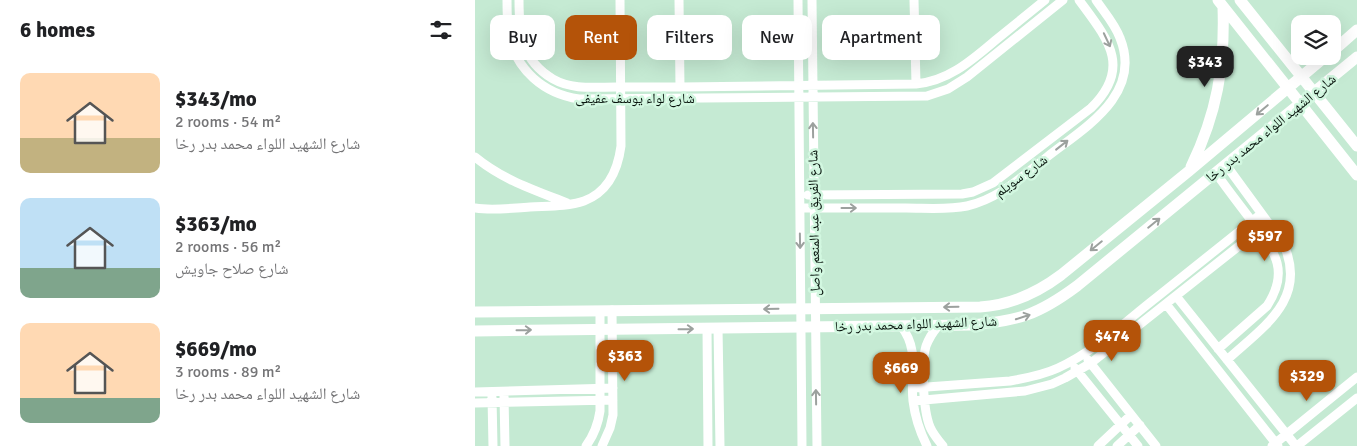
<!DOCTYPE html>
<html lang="en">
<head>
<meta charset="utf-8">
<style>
  body { margin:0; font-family:Signika,"Noto Naskh Arabic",sans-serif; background:#f6f6f6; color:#202124; height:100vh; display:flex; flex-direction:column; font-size:19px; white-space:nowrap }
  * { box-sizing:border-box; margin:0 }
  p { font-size:16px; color:#757577 }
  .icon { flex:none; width:28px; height:28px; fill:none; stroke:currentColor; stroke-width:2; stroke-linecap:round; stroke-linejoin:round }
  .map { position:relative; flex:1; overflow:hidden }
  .sheet { display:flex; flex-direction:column; background:#fff; width:475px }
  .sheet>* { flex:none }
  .guide { position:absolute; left:15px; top:15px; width:475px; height:45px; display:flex; gap:10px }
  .buttons { position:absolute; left:816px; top:15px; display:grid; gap:10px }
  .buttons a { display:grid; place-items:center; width:50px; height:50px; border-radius:10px; background:#fff; box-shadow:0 5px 20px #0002; font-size:25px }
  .price { position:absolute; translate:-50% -42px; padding:0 11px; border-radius:10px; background:#b45309; color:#fff; font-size:16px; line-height:32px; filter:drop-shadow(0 1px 2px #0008) }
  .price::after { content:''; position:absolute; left:50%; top:30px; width:15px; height:11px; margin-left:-8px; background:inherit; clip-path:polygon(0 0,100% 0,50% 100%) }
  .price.on { background:#222; color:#fff }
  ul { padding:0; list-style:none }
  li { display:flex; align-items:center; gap:15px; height:125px; padding:0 20px }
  li span { display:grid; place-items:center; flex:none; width:140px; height:100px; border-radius:10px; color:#555 }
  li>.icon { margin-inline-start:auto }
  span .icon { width:60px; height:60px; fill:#fffc; stroke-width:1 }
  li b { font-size:21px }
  h2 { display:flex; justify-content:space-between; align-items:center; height:60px; padding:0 20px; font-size:21px }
  .tag { padding:0 18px; border-radius:10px; background:#fff; box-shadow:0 5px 20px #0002; font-size:18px; line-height:45px }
  .tag.on { background:#b45309; color:#fff }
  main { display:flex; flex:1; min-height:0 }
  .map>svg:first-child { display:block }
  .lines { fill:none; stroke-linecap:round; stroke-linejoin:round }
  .minor { stroke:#fff; stroke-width:9 }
  .tertiary { stroke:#fff; stroke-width:11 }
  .oneway { stroke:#9ca19e }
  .labels { text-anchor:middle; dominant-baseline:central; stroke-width:5; stroke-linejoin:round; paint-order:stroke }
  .street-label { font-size:14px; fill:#07130c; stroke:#d2f7e0 }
</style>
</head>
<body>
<main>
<section class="sheet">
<h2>6 homes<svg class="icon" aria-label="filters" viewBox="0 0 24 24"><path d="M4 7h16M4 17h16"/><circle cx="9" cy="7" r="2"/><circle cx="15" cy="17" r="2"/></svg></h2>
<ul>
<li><span style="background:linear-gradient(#ffd9b3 65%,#c2b280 0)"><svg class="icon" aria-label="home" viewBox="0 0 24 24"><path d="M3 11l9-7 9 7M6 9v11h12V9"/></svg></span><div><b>$343/mo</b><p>2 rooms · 54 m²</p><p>شارع الشهيد اللواء محمد بدر رخا</p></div></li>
<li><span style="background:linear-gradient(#bfe0f5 70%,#7fa58c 0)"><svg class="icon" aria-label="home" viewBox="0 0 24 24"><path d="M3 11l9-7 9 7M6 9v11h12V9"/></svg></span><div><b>$363/mo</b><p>2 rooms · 56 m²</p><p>شارع صلاح جاويش</p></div></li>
<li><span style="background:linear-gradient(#ffd9b3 75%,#7fa58c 0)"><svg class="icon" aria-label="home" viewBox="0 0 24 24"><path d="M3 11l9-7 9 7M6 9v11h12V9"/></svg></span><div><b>$669/mo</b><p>3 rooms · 89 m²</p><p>شارع الشهيد اللواء محمد بدر رخا</p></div></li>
</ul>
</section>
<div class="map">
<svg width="882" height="446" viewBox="0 0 882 446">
  <rect width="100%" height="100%" fill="#c5ead3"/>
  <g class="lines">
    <!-- minor -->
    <path class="minor" d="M 32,0 C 32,12 32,23 34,35 C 41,70 69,94 104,99 L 452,96 L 473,89 L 492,77 L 588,0
      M 44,0 C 44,33 46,60 78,79 C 97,90 120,87 141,87 C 162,87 184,87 205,87 C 284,86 362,85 441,84 C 474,81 497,60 522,39 C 538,26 554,13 570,0
      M 204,0 L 205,87
      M 323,0 L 327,446
      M 337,0 L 342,446
      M 439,0 L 441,84
      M 0,157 C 28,180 59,190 92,203
      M 751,165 L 808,243 C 834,299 788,327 752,360
      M 741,173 C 752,189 764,204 776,220 C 798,250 816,269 792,306 L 743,349
      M 333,195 L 487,194 L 498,192 L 518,183 L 616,108 C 658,67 632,38 604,0
      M 0,208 C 18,211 37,208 55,207 C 72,206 92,207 109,201 C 133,192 143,169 146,146 L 145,0
      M 325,208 C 360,208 396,208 431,208 C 451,208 473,210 492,206 C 524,199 547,176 572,157 C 609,128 668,95 645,38 C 640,24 629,12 621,0
      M 701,296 L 821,446
      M 691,304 L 803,446
      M 426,326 C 445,350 435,374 438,401 C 440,417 445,432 452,446
      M 463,326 C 458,332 454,338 451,346 C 446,363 448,410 455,427 C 458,434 463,440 468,446
      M 232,328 L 233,446
      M 243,328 L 245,446
      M 613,360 L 681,446
      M 600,368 L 663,446
      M 438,388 L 535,381 C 552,378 568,375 583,368 C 619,352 651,321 682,297 C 717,269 751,242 786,214
      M 0,392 L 138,388
      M 29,396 L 30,446
      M 17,397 L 18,446
      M 438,401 L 550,391 L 577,384 L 590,378 L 616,363 L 793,223
      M 0,403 L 138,400
      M 111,446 C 119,435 123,425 125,411 L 125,311
      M 127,446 L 135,428 L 138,415 L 137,310
      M 623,446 L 656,415
      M 642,446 L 665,425
      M 797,446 L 882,377
      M 822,446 L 882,398"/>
    <!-- tertiary -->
    <path class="tertiary" d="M 743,0 L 882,175
      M 765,0 L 882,146
      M 858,51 L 882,30
      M 716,167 C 742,113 750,67 748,7
      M 0,312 L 505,307 C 536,305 562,293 586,275 L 714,171 L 851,56
      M 0,331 L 495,325 C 543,321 563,315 602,286 L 882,57"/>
  </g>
  <!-- one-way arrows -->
  <defs><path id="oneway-shaft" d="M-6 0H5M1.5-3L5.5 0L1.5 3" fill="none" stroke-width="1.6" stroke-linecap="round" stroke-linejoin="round" transform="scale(1.25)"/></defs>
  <g class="oneway">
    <use href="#oneway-shaft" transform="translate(632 40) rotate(65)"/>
    <use href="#oneway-shaft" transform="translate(787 110) rotate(140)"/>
    <use href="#oneway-shaft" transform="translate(338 130) rotate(-91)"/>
    <use href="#oneway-shaft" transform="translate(587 145) rotate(-38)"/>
    <use href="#oneway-shaft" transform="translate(374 208)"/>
    <use href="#oneway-shaft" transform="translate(679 223) rotate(-39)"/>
    <use href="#oneway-shaft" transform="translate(325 241) rotate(89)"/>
    <use href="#oneway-shaft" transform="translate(621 246) rotate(141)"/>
    <use href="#oneway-shaft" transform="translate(476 307) rotate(179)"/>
    <use href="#oneway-shaft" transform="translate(296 309) rotate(179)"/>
    <use href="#oneway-shaft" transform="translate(548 317) rotate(-18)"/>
    <use href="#oneway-shaft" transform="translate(211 329) rotate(-1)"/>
    <use href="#oneway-shaft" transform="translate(49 330) rotate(-1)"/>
    <use href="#oneway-shaft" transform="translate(341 397) rotate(-91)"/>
  </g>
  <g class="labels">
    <!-- street labels -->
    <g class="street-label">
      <text x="160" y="98">شارع لواء يوسف عفيفى</text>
      <text transform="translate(796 128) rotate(-39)">شارع الشهيد اللواء محمد بدر رخا</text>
      <text transform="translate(546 176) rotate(-36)">شارع سويلم</text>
      <text transform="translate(339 223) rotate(-91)">شارع الفريق عبد المنعم واصل</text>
      <text transform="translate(441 324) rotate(-2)">شارع الشهيد اللواء محمد بدر رخا</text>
    </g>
  </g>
</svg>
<div class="buttons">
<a><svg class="icon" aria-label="layers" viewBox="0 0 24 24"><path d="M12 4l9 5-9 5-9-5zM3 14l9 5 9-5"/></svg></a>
</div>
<b class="price on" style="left:730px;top:88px">$343</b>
<b class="price" style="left:790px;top:262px">$597</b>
<b class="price" style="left:637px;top:362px">$474</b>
<b class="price" style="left:150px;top:382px">$363</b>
<b class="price" style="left:426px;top:394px">$669</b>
<b class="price" style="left:832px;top:402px">$329</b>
<div class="guide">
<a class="tag">Buy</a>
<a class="tag on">Rent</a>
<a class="tag">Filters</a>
<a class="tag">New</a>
<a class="tag">Apartment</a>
</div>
</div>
</main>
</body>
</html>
